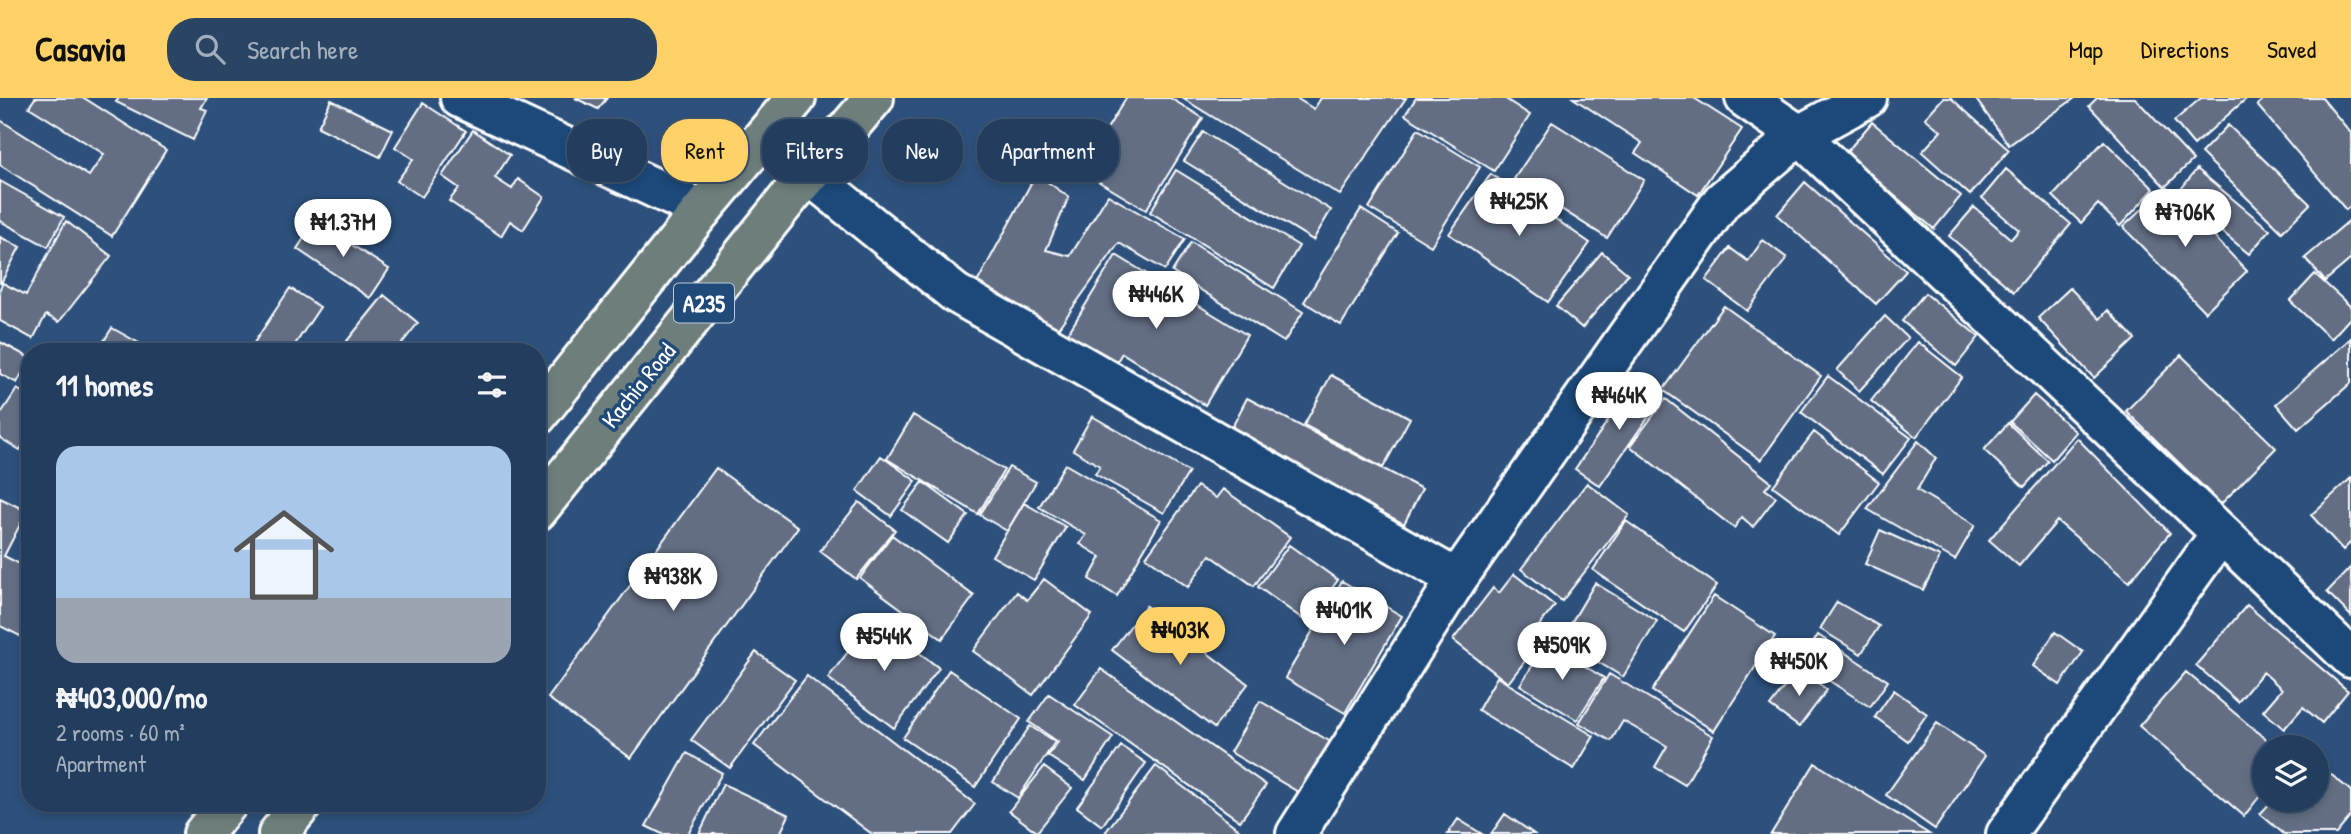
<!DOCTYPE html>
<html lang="en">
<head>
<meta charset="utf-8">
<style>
  body { margin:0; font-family:"Patrick Hand",sans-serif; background:#2a4463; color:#f1f3f6; height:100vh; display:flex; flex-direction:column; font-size:26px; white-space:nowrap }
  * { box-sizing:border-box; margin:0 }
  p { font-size:23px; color:#a2aebc }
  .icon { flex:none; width:38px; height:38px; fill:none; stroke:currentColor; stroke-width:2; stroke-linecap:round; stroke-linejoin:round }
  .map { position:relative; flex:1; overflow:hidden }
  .sheet { position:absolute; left:21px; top:245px; width:525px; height:469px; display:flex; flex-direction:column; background:#223d5d; border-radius:28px; box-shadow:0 4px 10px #0003,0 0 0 2px #3f5672 }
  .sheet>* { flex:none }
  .top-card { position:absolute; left:567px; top:21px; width:665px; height:63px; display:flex; gap:14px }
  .controls { position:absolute; left:2252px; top:637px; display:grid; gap:14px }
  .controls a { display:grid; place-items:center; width:77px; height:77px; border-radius:50%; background:#223d5d; box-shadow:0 4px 10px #0003,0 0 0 2px #3f5672; font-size:35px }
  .price { position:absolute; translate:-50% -60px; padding:0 16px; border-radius:24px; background:#fff; color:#222; font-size:23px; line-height:46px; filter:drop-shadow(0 2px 4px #0008) }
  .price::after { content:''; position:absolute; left:50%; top:42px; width:21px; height:16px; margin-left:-10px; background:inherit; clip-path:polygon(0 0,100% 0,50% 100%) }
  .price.active { background:#ffd166; color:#111 }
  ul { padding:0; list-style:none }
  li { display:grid; align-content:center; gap:14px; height:371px; padding:0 35px }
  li+li { border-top:2px solid #3f5672 }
  li span { display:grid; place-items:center; height:217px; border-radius:21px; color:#555 }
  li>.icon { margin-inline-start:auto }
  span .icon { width:126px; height:126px; fill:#fffc; stroke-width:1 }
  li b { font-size:30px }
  h2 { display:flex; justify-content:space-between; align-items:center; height:84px; padding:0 35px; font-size:30px }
  .chip { padding:0 24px; border-radius:28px; background:#223d5d; box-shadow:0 4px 10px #0003,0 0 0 2px #3f5672; font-size:24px; line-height:63px }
  .chip.active { background:#ffd166; color:#111 }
  header { display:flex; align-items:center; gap:42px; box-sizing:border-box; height:98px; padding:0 35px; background:#ffd166; color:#111 }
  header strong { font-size:33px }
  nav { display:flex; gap:38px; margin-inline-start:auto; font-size:24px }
  .search { width:490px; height:63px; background:#2a4463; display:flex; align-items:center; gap:18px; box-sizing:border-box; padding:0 24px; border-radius:28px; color:#a2aebc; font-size:26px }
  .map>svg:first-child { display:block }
  .building { fill:#646e84; stroke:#fff; stroke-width:2 }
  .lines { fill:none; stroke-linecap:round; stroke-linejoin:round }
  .minor-casing { stroke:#fff; stroke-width:44 }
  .tertiary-casing { stroke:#fff; stroke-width:44 }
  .trunk-casing { stroke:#fff; stroke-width:44 }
  .minor { stroke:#1f4a7a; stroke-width:38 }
  .tertiary { stroke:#1f4a7a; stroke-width:38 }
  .trunk { stroke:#6d7e7c; stroke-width:38 }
  .labels { text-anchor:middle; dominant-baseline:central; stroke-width:7; stroke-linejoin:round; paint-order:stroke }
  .shield { fill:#1f4a7a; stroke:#bcc9d7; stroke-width:2 }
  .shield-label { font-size:23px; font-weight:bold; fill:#fff }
  .street-label { font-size:24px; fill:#fff; stroke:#1f4a7a }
</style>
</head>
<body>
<header>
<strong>Casavia</strong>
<div class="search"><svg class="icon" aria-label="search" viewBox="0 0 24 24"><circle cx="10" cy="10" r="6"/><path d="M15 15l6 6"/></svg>Search here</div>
<nav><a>Map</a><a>Directions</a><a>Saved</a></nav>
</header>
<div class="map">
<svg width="2351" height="736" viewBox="0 0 2351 736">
  <rect width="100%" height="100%" fill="#2d517c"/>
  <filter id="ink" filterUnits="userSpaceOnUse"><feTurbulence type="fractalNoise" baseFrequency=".0143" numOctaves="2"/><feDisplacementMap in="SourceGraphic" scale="14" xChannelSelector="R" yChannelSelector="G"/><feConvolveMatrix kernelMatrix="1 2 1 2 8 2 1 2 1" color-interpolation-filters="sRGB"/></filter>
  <g filter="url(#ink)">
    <!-- building -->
    <path class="building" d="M 35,0 L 84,0 L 166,52 L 112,138 L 0,67 L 0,22 L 89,78 L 104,56 L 29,9 Z
      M 119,0 L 207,0 L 201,10 L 207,12 L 193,42 L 116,4 Z
      M 575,0 L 607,0 L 598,11 Z
      M 1126,0 L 1170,0 L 1203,20 L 1146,112 L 1081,73 Z
      M 1182,0 L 1296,0 L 1314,11 L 1321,0 L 1406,0 L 1340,97 Z
      M 1416,0 L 1504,0 L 1530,17 L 1494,73 L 1405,17 Z
      M 1573,0 L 1694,0 L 1742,31 L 1698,97 L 1635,55 L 1642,45 Z
      M 1943,0 L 1951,0 L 2009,52 L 1970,97 L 1922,54 L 1941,33 L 1925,20 Z
      M 1975,0 L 2075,0 L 2009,47 Z
      M 2097,0 L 2135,0 L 2193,62 L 2165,89 L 2089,8 Z
      M 2201,0 L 2247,0 L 2194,47 L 2174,23 Z
      M 2265,0 L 2322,0 L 2351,35 L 2351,107 L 2346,112 L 2257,7 Z
      M 331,2 L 393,32 L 380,59 L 318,29 Z
      M 423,5 L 466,33 L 422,99 L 397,83 L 413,61 L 395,49 Z
      M 1552,24 L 1644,82 L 1607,140 L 1514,81 Z
      M 1872,24 L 1961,98 L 1934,131 L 1845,56 Z
      M 2228,27 L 2310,106 L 2282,134 L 2201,55 Z
      M 1418,31 L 1480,69 L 1431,148 L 1369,110 Z
      M 473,32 L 510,57 L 495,80 L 512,91 L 518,81 L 544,99 L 523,132 L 510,123 L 501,138 L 449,103 L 459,90 L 442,78 Z
      M 1203,34 L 1331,112 L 1313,142 L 1184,63 Z
      M 2104,43 L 2154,91 L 2120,128 L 2098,106 L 2081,125 L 2053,98 Z
      M 2006,71 L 2071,126 L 2014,194 L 1949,138 L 1974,109 L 2011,141 L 2019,132 L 1982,100 Z
      M 2197,71 L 2270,132 L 2249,156 L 2177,96 Z
      M 1176,72 L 1299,148 L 1274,190 L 1150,114 Z
      M 1036,76 L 1069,99 L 1046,152 L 1070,158 L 1108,97 L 1185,141 L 1165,172 L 1119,145 L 1054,236 L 973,192 Z
      M 1491,76 L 1590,145 L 1548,204 L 1449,136 Z
      M 0,83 L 64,119 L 48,149 L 0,123 Z
      M 1805,84 L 1906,173 L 1876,206 L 1777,117 Z
      M 2166,89 L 2247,173 L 2205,214 L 2123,129 Z
      M 1361,111 L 1398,135 L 1341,227 L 1304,204 Z
      M 2351,121 L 2351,161 L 2325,183 L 2305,160 Z
      M 66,123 L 111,158 L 59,224 L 46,217 L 33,241 L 0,223 L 0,190 L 3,185 L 26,197 Z
      M 315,123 L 389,171 L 370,200 L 297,151 Z
      M 0,139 L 20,149 L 1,185 L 0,185 Z
      M 1763,142 L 1787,160 L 1747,213 L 1706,182 L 1730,150 L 1748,163 Z
      M 1191,144 L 1303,214 L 1284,244 L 1172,174 Z
      M 1602,154 L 1628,176 L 1582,230 L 1556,208 Z
      M 1116,157 L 1247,237 L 1205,307 L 1122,255 L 1116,265 L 1098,253 L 1093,260 L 1064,242 Z
      M 2315,176 L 2351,209 L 2351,219 L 2331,241 L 2290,203 Z
      M 290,190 L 320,209 L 290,254 L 248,254 Z
      M 2070,190 L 2100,221 L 2108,212 L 2135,241 L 2094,280 L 2038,220 Z
      M 1925,195 L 1979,239 L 1956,268 L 1902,223 Z
      M 384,197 L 418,225 L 395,254 L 338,254 Z
      M 1724,208 L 1821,278 L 1761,362 L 1663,292 Z
      M 1885,218 L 1908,240 L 1859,293 L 1837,272 Z
      M 112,230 L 155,254 L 97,254 Z
      M 2351,240 L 2351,285 L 2298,331 L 2276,306 Z
      M 0,244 L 30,260 L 17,285 L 0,276 Z
      M 1918,244 L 1962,279 L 1916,339 L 1871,303 Z
      M 2181,257 L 2276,350 L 2221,406 L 2126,313 Z
      M 1331,277 L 1410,320 L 1383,370 L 1304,327 Z
      M 1828,278 L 1911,340 L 1883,376 L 1801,314 Z
      M 1637,280 L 1663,298 L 1600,388 L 1575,371 Z
      M 17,291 L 30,299 L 30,336 L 20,352 L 0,340 L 0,317 Z
      M 2034,297 L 2076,334 L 2052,362 L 2010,324 Z
      M 1247,300 L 1422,391 L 1404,426 L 1229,335 Z
      M 1666,301 L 1771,384 L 1765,391 L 1776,399 L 1753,429 L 1742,419 L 1734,430 L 1630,348 Z
      M 913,317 L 1004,372 L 978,416 L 887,361 Z
      M 1092,318 L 1189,374 L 1164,415 L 1095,376 L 1100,368 L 1073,352 Z
      M 2008,325 L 2048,363 L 2024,389 L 1984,352 Z
      M 1814,334 L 1879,384 L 1839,437 L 1773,388 Z
      M 2077,340 L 2170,435 L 2129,484 L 2057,423 L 2019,468 L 1989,442 Z
      M 1918,343 L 1936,360 L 1917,392 L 1975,427 L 1955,462 L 1867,411 Z
      M 881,358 L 916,383 L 891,418 L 857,393 Z
      M 1065,366 L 1161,422 L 1117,498 L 1089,481 L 1101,459 L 1080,446 L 1086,437 L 1039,409 Z
      M 1009,369 L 1036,384 L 1007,433 L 980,417 Z
      M 716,370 L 798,429 L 631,660 L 548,600 Z
      M 2351,380 L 2351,444 L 2343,452 L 2311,417 Z
      M 923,384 L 968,417 L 948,445 L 902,412 Z
      M 1587,385 L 1629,417 L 1562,503 L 1521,471 Z
      M 1197,388 L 1216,400 L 1223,391 L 1290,439 L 1254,488 L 1210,457 L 1188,489 L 1146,459 Z
      M 0,400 L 27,413 L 4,458 L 30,471 L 30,543 L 0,528 Z
      M 859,404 L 895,432 L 856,481 L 820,453 Z
      M 1024,405 L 1066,429 L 1034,482 L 992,458 Z
      M 1626,423 L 1717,487 L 1684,534 L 1593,472 Z
      M 1880,432 L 1940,459 L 1923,492 L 1865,466 Z
      M 892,437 L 974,498 L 942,541 L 860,480 Z
      M 1289,447 L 1338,482 L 1307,524 L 1258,489 Z
      M 2351,469 L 2351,518 L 2327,494 Z
      M 1514,476 L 1555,508 L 1529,540 L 1538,546 L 1508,585 L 1453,542 L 1493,490 L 1499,495 Z
      M 1044,481 L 1092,517 L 1033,597 L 973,553 L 1017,494 L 1027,502 Z
      M 1342,483 L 1402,518 L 1345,615 L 1285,580 Z
      M 1595,485 L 1657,523 L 1623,579 L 1561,542 Z
      M 1714,498 L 1775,538 L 1714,633 L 1652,593 Z
      M 1837,504 L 1879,528 L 1861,556 L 1820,531 Z
      M 2247,507 L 2348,593 L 2322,625 L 2303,609 L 2284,631 L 2263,613 L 2282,591 L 2263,574 L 2238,604 L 2196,567 Z
      M 1146,508 L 1248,586 L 1214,630 L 1112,552 Z
      M 874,520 L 939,570 L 894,630 L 828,580 Z
      M 2055,534 L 2083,554 L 2060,587 L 2033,568 Z
      M 1818,537 L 1888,583 L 1870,609 L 1800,564 Z
      M 1547,545 L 1604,580 L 1577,622 L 1520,587 Z
      M 756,554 L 795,582 L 730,670 L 691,642 Z
      M 1799,570 L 1827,592 L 1799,629 L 1770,608 Z
      M 1101,571 L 1266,687 L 1240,723 L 1075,607 Z
      M 949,572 L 1021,621 L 975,689 L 903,640 Z
      M 2186,574 L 2275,649 L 2264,649 L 2264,693 L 2244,718 L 2139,628 Z
      M 1609,576 L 1713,638 L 1685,687 L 1655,669 L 1667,648 L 1623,623 L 1611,643 L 1579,625 Z
      M 807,578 L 975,706 L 952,736 L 872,736 L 754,647 Z
      M 1497,579 L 1594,638 L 1574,671 L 1478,612 Z
      M 1894,592 L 1927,616 L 1908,643 L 1875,619 Z
      M 1049,596 L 1113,639 L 1085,682 L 1048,658 L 1058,644 L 1029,624 Z
      M 1260,603 L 1331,644 L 1300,695 L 1230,654 Z
      M 1937,625 L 1985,658 L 1935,731 L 1886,697 Z
      M 1030,628 L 1055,644 L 1018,700 L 993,684 Z
      M 1121,648 L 1146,665 L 1102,728 L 1077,709 Z
      M 687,655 L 722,675 L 688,736 L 662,736 L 646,728 Z
      M 1815,665 L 1929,736 L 1771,736 Z
      M 2317,665 L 2351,693 L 2351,718 L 2336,736 L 2284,736 L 2260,716 L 2273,702 L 2317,702 Z
      M 1156,668 L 1245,736 L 1104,736 Z
      M 1044,669 L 1072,690 L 1037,734 L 1009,713 Z
      M 723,686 L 789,717 L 780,736 L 699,736 Z
      M 1505,716 L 1534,736 L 1491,736 Z
      M 1458,721 L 1482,736 L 1448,736 Z"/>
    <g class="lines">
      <!-- minor casing -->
      <g class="minor-casing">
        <path id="minor" d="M 1745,0 L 1799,37 L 2221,435 L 2351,560
          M 808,76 L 955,195 L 1457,481
          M 1296,736 L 1457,481 L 1722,103 L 1799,37 L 1867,0
          M 2006,736 L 2221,435"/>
      </g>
      <!-- tertiary casing -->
      <g class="tertiary-casing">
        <path id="tertiary" d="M 460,0 L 702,112"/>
      </g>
      <!-- trunk casing -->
      <g class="trunk-casing">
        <path id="trunk" d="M 537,318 L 702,112 L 796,0
          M 537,413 L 791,97 L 874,0
          M 203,736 L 228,705
          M 278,736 L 303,705"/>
      </g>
      <!-- minor -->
      <use href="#minor" class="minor"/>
      <!-- tertiary -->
      <use href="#tertiary" class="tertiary"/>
      <!-- trunk -->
      <use href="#trunk" class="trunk"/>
    </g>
  </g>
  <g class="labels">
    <!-- shield labels -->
    <rect class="shield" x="674" y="185.5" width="60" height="39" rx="5"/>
    <g class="shield-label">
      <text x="704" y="205">A235</text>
    </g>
    <!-- street labels -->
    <g class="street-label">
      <text transform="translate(638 287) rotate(-51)">Kachia Road</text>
    </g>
  </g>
</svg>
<div class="controls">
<a><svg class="icon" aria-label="layers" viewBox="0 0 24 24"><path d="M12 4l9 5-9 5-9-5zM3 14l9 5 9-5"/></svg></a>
</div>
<b class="price" style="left:1519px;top:140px">₦425K</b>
<b class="price" style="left:2185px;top:151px">₦706K</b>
<b class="price" style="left:343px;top:161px">₦1.37M</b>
<b class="price" style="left:1156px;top:233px">₦446K</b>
<b class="price" style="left:1619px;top:334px">₦464K</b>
<b class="price" style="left:673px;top:515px">₦938K</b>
<b class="price" style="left:1344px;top:549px">₦401K</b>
<b class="price active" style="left:1180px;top:569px">₦403K</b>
<b class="price" style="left:884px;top:575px">₦544K</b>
<b class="price" style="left:1562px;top:584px">₦509K</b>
<b class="price" style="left:1799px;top:600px">₦450K</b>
<div class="top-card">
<a class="chip">Buy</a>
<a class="chip active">Rent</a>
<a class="chip">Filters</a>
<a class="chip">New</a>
<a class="chip">Apartment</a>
</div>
<section class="sheet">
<h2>11 homes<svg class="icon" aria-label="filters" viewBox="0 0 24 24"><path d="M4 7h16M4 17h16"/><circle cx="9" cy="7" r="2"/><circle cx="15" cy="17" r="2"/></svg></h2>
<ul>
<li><span style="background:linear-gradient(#a9c7e8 70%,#9aa5b1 0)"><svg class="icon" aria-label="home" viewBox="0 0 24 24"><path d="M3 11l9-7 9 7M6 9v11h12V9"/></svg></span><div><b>₦403,000/mo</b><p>2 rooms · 60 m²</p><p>Apartment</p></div></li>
</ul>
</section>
</div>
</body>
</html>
